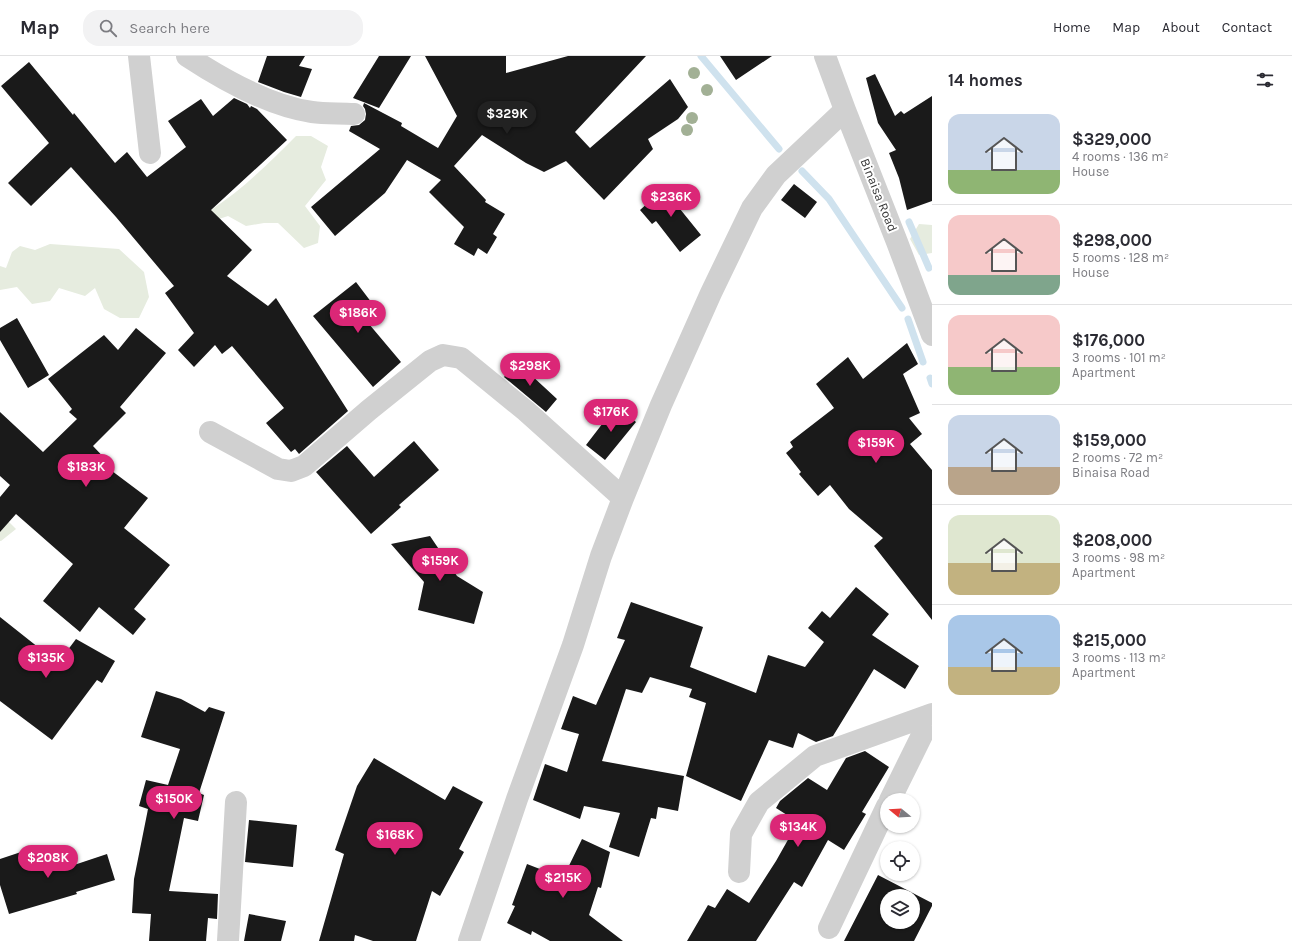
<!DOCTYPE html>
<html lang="en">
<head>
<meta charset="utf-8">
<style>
  body { margin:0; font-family:Karla,sans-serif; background:#f2f2f3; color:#2b2b33; height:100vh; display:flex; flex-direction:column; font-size:15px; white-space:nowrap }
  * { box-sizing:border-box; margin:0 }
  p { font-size:13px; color:#7c7c81 }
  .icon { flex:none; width:22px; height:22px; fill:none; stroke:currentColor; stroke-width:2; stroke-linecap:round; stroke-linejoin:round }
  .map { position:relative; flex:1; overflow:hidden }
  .details { display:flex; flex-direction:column; background:#fff; width:360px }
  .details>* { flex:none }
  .needle { width:26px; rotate:288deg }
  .fabs { position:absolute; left:880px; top:737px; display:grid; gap:8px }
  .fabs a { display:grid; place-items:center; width:40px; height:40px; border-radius:50%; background:#fff; box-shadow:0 1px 3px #0004; font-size:20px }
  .price { position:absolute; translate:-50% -34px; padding:0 9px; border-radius:14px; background:#db2777; color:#fff; font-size:13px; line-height:26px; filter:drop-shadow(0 1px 2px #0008) }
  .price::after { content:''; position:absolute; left:50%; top:24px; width:12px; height:9px; margin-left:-6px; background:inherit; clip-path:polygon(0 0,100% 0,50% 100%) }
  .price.selected { background:#222; color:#fff }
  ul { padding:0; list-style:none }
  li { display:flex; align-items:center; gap:12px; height:100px; padding:0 16px }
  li+li { border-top:1px solid #e1e1e2 }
  li span { display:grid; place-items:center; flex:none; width:112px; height:80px; border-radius:12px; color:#555 }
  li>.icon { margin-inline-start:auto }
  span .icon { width:48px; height:48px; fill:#fffc; stroke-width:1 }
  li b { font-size:17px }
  h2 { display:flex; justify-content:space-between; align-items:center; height:48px; padding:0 16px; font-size:17px }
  header { display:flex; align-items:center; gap:24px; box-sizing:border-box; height:56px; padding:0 20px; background:#fff; border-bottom:1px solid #e1e1e2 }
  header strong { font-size:19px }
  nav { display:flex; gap:22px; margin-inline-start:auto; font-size:14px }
  .search { width:280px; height:36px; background:#f2f2f3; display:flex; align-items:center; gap:10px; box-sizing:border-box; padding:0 14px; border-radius:16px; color:#7c7c81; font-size:15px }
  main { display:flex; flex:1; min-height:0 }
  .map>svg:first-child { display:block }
  .green { fill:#e6ecdf }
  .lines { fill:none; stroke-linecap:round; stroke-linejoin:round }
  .stream { stroke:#cfe2ee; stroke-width:7 }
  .building { fill:#1a1a1a; fill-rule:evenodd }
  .street { stroke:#d0d0d0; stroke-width:22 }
  .tree { fill:#a2b095 }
  .labels { text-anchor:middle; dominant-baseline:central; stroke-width:4; stroke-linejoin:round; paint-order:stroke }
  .street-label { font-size:13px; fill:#333; stroke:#fff }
</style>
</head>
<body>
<header>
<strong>Map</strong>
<div class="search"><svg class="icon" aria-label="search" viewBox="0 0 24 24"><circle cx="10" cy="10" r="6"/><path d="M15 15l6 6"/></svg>Search here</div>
<nav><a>Home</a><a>Map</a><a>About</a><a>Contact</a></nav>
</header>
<main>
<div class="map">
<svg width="932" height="885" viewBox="0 0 932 885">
  <rect width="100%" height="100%" fill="#fff"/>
  <!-- green -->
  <path class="green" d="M 296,80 L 311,80 L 328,90 L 321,111 L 326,124 L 305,150 L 320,170 L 318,187 L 304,192 L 278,167 L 264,167 L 246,170 L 228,160 L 216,164 L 211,154 C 243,133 269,107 296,80 Z
    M 919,168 L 932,169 L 932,197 L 919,199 L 910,183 Z
    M 50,188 L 119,193 L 144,216 L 149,241 L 139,262 L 120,262 L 104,253 L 95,232 L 85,240 L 59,232 L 50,245 L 32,248 L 17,231 L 0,234 L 0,210 L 6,212 L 12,196 L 20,190 L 35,194 Z
    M 0,457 L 16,473 L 1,485 L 0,485 Z"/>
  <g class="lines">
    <!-- stream -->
    <path class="stream" d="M 701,0 L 779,93
      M 802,115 L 829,143 L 902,252
      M 909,166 L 929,212
      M 908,263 L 923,306
      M 930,322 L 932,328"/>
  </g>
  <!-- building -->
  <path class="building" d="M 267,0 L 305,0 L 299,10 L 312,13 L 301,41 L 284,36 L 258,26 Z
    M 379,0 L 411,0 L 379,52 L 353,42 Z
    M 425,0 L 506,0 L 506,17 L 568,0 L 646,0 L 575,76 L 590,92 L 670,23 L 688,51 L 678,63 L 648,83 L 653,93 L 604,144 L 566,105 L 544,116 L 526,107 L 482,79 L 454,110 L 486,144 L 485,146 L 505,158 L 493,178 L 497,181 L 487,198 L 478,192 L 474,200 L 454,188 L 464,171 L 429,136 L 441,124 L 407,104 L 385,137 L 335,180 L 311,151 L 380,93 L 349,75 L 351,70 L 359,69 L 365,64 L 366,58 L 365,53 L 363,50 L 364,47 L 402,67 L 401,70 L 438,92 L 457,60 Z
    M 720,0 L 772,0 L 736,24 Z
    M 29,6 L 73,59 L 74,57 L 115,107 L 127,96 L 147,121 L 186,91 L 168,65 L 201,43 L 213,60 L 234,42 L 247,48 L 250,52 L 251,50 L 257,53 L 287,84 L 211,154 L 252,194 L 227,220 L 268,250 L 276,242 L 348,355 L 299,398 L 295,393 L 291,396 L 266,367 L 284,352 L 232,290 L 222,298 L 215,289 L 194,311 L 178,294 L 194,277 L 165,237 L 174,230 L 116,161 L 71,111 L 31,150 L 8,127 L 49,87 L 1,30 Z
    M 875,18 L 895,60 L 901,55 L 904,58 L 932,40 L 932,145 L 907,154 L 899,122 L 889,97 L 896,94 L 878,67 L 866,22 Z
    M 669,128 L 682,142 L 676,148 L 701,179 L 680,196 L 656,165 L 652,168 L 640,154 Z
    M 794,128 L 817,146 L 805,162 L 781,144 Z
    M 356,226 L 381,259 L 369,268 L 401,306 L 373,331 L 313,260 Z
    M 17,262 L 49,319 L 28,332 L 0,284 L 0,272 Z
    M 136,272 L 166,297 L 120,351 L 126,357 L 93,390 L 111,409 L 108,412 L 148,442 L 124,472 L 170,509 L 134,553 L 146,563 L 133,579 L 99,551 L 80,576 L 43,545 L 73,508 L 16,458 L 0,476 L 0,441 L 10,429 L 0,420 L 0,356 L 43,396 L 77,363 L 69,356 L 72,353 L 48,323 L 104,279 L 118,294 Z
    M 907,287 L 918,308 L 903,318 L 920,357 L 909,362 L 922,378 L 910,388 L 932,414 L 932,564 L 874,490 L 883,482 L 849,453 L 830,429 L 818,440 L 799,418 L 801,416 L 786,397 L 793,391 L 790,386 L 834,352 L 816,328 L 848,301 L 863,323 Z
    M 517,306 L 557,343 L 546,356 L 504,321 Z
    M 616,350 L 636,366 L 605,404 L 586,389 Z
    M 414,385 L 439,414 L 399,449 L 401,451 L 371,478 L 316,416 L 347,390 L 374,421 Z
    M 430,480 L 457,520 L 483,536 L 474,568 L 418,554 L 424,526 L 391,488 Z
    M 856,531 L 889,558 L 872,579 L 919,610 L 905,633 L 874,613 L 833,680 L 816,686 L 798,677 L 793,692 L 769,684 L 741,745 L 686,720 L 706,647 L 689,641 L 692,633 L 650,621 L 642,637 L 626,633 L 602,705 L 684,720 L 678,755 L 658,751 L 656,763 L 651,762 L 639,801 L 609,791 L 620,757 L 584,750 L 580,763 L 533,744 L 545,708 L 567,716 L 579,678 L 561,673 L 573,640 L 596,649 L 625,584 L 617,582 L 631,546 L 703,571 L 690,611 L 756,637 L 768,599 L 805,611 L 824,586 L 808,572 L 822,555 L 830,562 Z
    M 0,561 L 58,607 L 76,583 L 115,605 L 102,627 L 97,624 L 52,684 L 0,645 Z
    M 156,635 L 181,643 L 205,656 L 209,651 L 225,656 L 199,737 L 204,739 L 198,765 L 184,762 L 169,835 L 218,838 L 217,863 L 208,862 L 206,885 L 149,885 L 151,858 L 132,857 L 134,823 L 148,753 L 139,750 L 146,724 L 168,729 L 180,693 L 141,681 Z
    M 865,695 L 889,711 L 862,756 L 866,758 L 844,794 L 828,784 L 802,831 L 794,826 L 756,885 L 687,885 L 708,849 L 715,852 L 727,833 L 749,847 L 776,805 L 798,766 L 776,752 L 780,745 L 808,722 L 827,734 L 846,702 Z
    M 374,702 L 445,744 L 453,730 L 483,746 L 459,793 L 464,796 L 440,840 L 432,835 L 416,885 L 373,885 L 355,879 L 354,885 L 319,885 L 344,798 L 335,794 L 357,730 Z
    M 249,764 L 297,769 L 293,811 L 245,806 Z
    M 582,783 L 610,796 L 601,832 L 598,831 L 589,859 L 623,885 L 550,885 L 532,875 L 531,879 L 507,867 L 515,850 L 512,849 L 527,808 L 563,822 Z
    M 24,795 L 27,806 L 63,795 L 68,811 L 107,798 L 115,824 L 76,836 L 77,838 L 9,858 L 0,829 L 0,803 Z
    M 878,819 L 932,847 L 932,850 L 914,885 L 844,885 ZM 887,840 L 913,840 L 913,866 L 887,866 Z
    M 249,858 L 286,865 L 281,885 L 244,885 Z"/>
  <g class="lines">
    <!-- street -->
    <path class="street" d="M 139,0 L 150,97
      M 187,0 C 222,23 270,50 312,56 C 325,58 340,57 354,58
      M 825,0 L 845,54 L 897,186 L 932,279
      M 210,376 L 278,413 L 291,415 L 304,410 L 369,354 L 430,305 L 443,299 L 461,302 L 526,355 L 623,442
      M 890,744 L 932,659
      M 739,816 L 741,778 L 759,746 L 815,700 L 932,658
      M 829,872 L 887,750
      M 228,885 L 236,746
      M 469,885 L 517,743 L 573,589 L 601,500 L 623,442 L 661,349 L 711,237 L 752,152 L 776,119 L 845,54"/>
  </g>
  <!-- trees -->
  <g class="tree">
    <circle cx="694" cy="17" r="6"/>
    <circle cx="707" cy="34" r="6"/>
    <circle cx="692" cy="62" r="6"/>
    <circle cx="687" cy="74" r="6"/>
  </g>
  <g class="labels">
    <!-- street labels -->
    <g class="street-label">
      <text transform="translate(879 139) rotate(68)">Binaisa Road</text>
    </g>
  </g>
</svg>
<div class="fabs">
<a><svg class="needle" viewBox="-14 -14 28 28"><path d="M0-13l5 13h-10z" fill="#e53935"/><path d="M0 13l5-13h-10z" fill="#7c7c81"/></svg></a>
<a><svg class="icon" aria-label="locate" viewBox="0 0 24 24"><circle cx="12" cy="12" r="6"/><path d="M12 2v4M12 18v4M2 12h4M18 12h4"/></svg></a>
<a><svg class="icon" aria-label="layers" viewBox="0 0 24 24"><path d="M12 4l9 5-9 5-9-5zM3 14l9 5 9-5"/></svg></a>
</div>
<b class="price selected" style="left:507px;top:79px">$329K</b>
<b class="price" style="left:671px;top:162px">$236K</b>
<b class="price" style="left:358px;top:278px">$186K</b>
<b class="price" style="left:530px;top:331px">$298K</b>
<b class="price" style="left:611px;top:377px">$176K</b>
<b class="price" style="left:876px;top:408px">$159K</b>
<b class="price" style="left:86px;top:432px">$183K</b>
<b class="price" style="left:440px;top:526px">$159K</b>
<b class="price" style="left:46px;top:623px">$135K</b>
<b class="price" style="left:174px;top:764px">$150K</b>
<b class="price" style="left:798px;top:792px">$134K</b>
<b class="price" style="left:395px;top:800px">$168K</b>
<b class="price" style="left:48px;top:823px">$208K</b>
<b class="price" style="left:563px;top:843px">$215K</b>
</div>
<section class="details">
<h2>14 homes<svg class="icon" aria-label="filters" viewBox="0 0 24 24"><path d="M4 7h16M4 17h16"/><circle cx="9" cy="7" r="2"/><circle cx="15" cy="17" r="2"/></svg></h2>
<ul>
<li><span style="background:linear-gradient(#c9d6e8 70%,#8fb573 0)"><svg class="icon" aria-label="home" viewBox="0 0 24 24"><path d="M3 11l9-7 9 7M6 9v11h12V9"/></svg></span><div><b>$329,000</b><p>4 rooms · 136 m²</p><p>House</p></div></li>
<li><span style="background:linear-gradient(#f6c9c9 75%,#7fa58c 0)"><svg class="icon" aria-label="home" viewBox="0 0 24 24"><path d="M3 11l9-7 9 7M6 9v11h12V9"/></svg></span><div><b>$298,000</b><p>5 rooms · 128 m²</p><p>House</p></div></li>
<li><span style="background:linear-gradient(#f6c9c9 65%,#8fb573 0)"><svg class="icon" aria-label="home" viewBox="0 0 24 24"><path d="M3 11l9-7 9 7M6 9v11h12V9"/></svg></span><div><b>$176,000</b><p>3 rooms · 101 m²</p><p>Apartment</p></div></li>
<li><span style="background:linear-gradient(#c9d6e8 65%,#b9a48a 0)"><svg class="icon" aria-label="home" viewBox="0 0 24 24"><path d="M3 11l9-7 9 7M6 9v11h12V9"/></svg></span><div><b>$159,000</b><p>2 rooms · 72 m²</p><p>Binaisa Road</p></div></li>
<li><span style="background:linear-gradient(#dfe7d0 60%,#c2b280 0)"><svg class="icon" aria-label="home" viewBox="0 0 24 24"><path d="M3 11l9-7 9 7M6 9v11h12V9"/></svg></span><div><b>$208,000</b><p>3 rooms · 98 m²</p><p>Apartment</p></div></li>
<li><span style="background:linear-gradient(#a9c7e8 65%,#c2b280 0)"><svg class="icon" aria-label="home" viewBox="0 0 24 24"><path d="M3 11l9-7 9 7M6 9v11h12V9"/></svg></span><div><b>$215,000</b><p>3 rooms · 113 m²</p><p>Apartment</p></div></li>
</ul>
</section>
</main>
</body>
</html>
